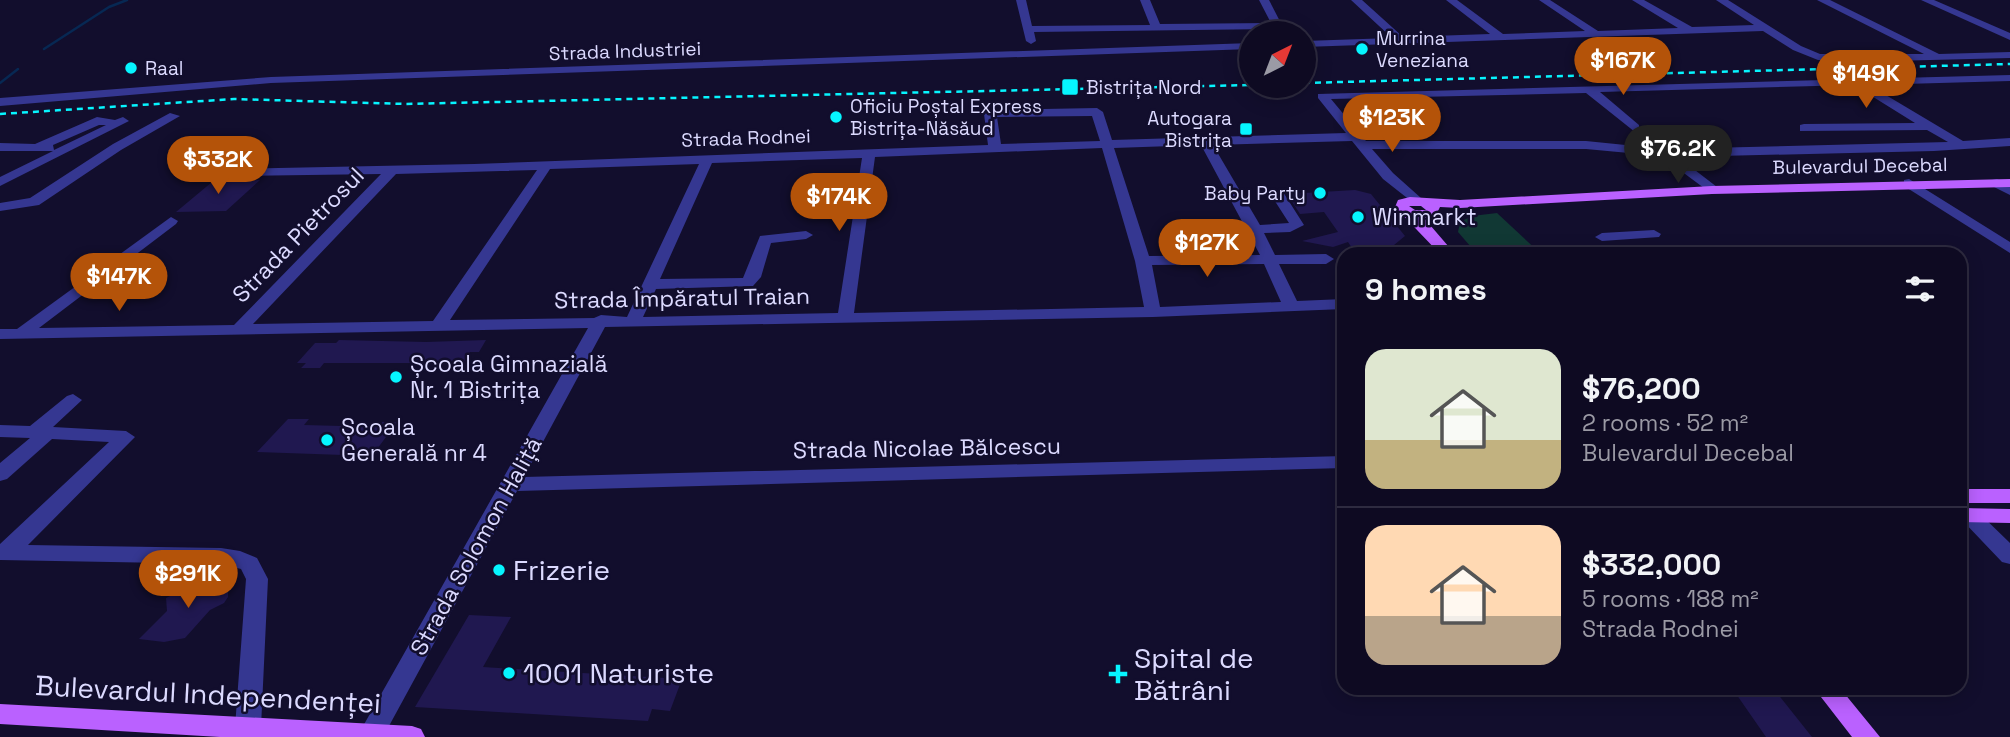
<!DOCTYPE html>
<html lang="en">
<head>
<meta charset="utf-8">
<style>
  body { margin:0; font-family:"Space Grotesk",sans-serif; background:#1c182f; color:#f1f3f6; height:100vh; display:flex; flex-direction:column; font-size:26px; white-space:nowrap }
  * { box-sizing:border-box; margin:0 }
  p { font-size:23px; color:#9b9aa5 }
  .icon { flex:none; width:38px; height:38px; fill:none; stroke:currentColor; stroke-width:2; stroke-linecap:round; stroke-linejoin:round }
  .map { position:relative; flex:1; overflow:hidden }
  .panel { position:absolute; left:1337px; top:247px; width:630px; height:448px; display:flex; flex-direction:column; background:#0e0a22; border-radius:21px; box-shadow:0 4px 18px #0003,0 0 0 2px #2e2b40 }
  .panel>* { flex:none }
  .needle { width:46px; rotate:42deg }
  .fabs { position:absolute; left:1239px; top:21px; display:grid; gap:14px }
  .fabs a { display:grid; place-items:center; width:77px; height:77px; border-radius:50%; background:#0e0a22; box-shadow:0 4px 18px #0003,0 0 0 2px #2e2b40; font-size:35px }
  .price { position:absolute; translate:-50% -60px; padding:0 16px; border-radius:24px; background:#b45309; color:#fff; font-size:23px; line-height:46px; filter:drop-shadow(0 2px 4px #0008) }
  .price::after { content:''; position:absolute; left:50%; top:42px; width:21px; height:16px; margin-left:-10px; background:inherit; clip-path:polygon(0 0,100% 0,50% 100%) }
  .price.active { background:#222; color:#fff }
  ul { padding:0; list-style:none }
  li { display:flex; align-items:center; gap:21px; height:175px; padding:0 28px }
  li+li { border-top:2px solid #2e2b40 }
  li span { display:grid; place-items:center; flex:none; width:196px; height:140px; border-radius:21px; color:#555 }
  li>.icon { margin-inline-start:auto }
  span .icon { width:84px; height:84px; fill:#fffc; stroke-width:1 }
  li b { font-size:30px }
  h2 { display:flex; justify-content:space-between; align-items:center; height:84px; padding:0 28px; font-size:30px }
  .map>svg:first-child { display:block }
  .green { fill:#113834 }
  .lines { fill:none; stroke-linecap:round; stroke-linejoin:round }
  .stream { stroke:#072853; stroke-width:2.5 }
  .building { fill:#201850 }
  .minor { fill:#353791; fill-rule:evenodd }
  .major { fill:#ba61ff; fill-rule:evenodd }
  .rail { stroke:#06f5ff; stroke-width:2.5; stroke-dasharray:6 5; stroke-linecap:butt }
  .poi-dot { fill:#06f5ff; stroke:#120e2d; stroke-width:2.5 }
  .labels { text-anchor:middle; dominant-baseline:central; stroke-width:5; stroke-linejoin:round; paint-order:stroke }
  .far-poi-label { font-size:19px; fill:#dcdaff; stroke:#120e2d; text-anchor:start }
  .far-street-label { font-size:19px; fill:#dcdaff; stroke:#120e2d }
  .poi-label { font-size:23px; fill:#dcdaff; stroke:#120e2d; text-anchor:start }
  .street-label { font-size:23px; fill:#dcdaff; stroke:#120e2d }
  .near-poi-label { font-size:28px; fill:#dcdaff; stroke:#120e2d; text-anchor:start }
  .near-street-label { font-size:28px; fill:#dcdaff; stroke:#120e2d }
</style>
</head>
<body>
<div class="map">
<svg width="2010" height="737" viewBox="0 0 2010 737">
  <rect width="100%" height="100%" fill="#120e2d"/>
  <!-- green -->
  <path class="green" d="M 1497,213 L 1541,254 L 1477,254 L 1458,232 L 1460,222 L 1472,216 Z"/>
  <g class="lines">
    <!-- stream -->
    <path class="stream" d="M 44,49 L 109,7 L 127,0
      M 0,83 L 18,69"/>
  </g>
  <!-- building -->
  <path class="building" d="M 260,180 L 226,211 L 176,212 L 212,182 Z
    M 1355,190 L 1371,194 L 1405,236 L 1383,254 L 1356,254 L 1348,242 L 1333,247 L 1302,241 L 1338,232 L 1324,212 L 1300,214 L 1287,194 Z
    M 339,340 L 426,342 L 486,340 L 479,352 L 470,352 L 464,363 L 324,363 L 320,368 L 301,368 L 306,363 L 297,363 L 315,343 L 336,343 Z
    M 288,419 L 309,419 L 304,425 L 379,427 L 382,422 L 397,422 L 372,456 L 257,452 Z
    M 214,575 L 224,575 L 224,589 L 228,590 L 228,597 L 224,603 L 210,610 L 185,638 L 164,642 L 139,639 L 167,611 L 166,598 Z
    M 469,615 L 511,617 L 483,667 L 682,679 L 670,711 L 652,709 L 648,721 L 415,707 Z
    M 1732,688 L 1773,688 L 1812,737 L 1766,737 Z"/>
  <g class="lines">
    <!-- minor -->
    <path class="minor" d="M 1016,0 L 1026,0 L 1032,26 L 1150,25 L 1140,0 L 1150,0 L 1160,24 L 1271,23 L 1259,0 L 1269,0 L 1286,33 L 1276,33 L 1274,29 L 1034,32 L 1036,41 L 1031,44 L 1026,41 Z
      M 1351,0 L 1362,0 L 1403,37 L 1490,34 L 1446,0 L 1457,0 L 1503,34 L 1585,31 L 1539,0 L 1550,0 L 1598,31 L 1678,28 L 1632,0 L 1644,0 L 1692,27 L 1754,25 L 1716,0 L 1728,0 L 1801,46 L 1820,54 L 1924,54 L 1817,0 L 1830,0 L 1939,54 L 2010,52 L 2010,58 L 1851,62 L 1818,60 L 1793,50 L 1763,31 L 1304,47 L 1304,41 L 1392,38 Z
      M 1921,0 L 1934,0 L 2010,33 L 2010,40 Z
      M 1251,43 L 1251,49 L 271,83 L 0,106 L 0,98 L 271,77 Z
      M 2010,75 L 2010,81 L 1869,85 L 1963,141 L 2010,138 L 2010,146 L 1934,151 L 1678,157 L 1717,187 L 1719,190 L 1712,194 L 1661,156 L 1586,149 L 1372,149 L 1393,173 L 1421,198 L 1421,204 L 1416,205 L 1383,179 L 1352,141 L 1213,145 L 1260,225 L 1289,223 L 1271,195 L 1278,191 L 1283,192 L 1304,225 L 1290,232 L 1264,233 L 1275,255 L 1326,254 L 1334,259 L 1326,264 L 1279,264 L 1297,301 L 1344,299 L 1344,309 L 1153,317 L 605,327 L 524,477 L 1344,456 L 1344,468 L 517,491 L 383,737 L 358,735 L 588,328 L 0,339 L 0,329 L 17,329 L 171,217 L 178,221 L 176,224 L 39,328 L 234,325 L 381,174 L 175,177 L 175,171 L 180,170 L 474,164 L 988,145 L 984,114 L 990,110 L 1097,108 L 1103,112 L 1112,140 L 1346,133 L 1318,98 L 1318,94 ZM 1854,85 L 1915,123 L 1804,124 L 1800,125 L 1800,131 L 1927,130 L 1948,142 L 1665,149 L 1586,141 L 1366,141 L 1331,99 L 1586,93 L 1635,132 L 1639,131 L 1639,125 L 1600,92 ZM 1092,116 L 1100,141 L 1001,144 L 997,117 ZM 1201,145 L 1260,255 L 1149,256 L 1114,148 ZM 1102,148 L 1135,261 L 1144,307 L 854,313 L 875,157 ZM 862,158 L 838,313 L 643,317 L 656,289 L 753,286 L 761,277 L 771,243 L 806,239 L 813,235 L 806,231 L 760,236 L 743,278 L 660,279 L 712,163 ZM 699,164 L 627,317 L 601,315 L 594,318 L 450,320 L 550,169 ZM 537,170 L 433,321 L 253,324 L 396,174 ZM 1264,264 L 1281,302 L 1160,307 L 1152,265 Z
      M 170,113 L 180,116 L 121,150 L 39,205 L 0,211 L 0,203 L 30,198 L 113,144 Z
      M 97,117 L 115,120 L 123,117 L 129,121 L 0,186 L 0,177 L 53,151 L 0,151 L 0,143 L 35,144 ZM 99,125 L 106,125 L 54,150 L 53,145 Z
      M 1909,179 L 2010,242 L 2010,253 L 1904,186 L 1904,180 Z
      M 1997,179 L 2010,185 L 2010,195 L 1992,186 L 1992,180 Z
      M 1654,230 L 1661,234 L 1659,237 L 1602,241 L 1595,237 L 1602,233 Z
      M 1760,249 L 1769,254 L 1753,253 Z
      M 73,394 L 82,400 L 53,427 L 126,431 L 135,437 L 28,545 L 221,548 L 240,551 L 257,558 L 268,579 L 261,727 L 257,735 L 250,737 L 239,735 L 235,727 L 246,579 L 241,569 L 221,564 L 0,560 L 0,544 L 109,442 L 52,439 L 7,479 L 0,481 L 0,463 L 30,438 L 0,437 L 0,425 L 30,426 L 67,396 Z
      M 1969,508 L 1976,510 L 2010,543 L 2010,564 L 2002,562 L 1962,520 L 1960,513 Z"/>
    <!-- major -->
    <path class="major" d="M 2010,179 L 2010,187 L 1712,194 L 1460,208 L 1440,207 L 1435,217 L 1424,218 L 1455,254 L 1440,254 L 1395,207 L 1398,200 L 1410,197 L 1460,200 L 1712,186 ZM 1409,206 L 1421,206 L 1426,210 L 1415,210 Z
      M 1960,489 L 2010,489 L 2010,503 L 1960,503 Z
      M 1960,508 L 2010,509 L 2010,523 L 1960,522 Z
      M 1814,688 L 1840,688 L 1880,737 L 1852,737 Z
      M 0,704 L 412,726 L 421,729 L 425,737 L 220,737 L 0,724 Z"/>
    <!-- rail -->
    <path class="rail" d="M 1304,83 L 2010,64
      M 0,114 L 234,99 L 406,104 L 1251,85"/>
  </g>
  <!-- markers -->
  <g class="poi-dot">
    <circle cx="1362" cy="49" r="7"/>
    <circle cx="131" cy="68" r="7"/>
    <rect x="1061" y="78" width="18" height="18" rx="3.5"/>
    <circle cx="836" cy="117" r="7"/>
    <rect x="1239" y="122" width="14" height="14" rx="3.5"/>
    <circle cx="1320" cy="193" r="7"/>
    <circle cx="1358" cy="217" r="7"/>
    <circle cx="396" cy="377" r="7"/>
    <circle cx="327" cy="440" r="7"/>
    <circle cx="499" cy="570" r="7"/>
    <circle cx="509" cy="673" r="7"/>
    <path d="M1114.5 663.5h7v7h7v7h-7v7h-7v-7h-7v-7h7z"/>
  </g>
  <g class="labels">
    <!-- far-poi labels -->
    <g class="far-poi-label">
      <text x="1376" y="38">Murrina<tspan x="1376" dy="22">Veneziana</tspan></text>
      <text x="145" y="68">Raal</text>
      <text x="1086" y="87">Bistrița Nord</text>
      <text x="850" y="106">Oficiu Poștal Express<tspan x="850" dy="22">Bistrița-Năsăud</tspan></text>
      <text x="1232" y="118" text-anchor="end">Autogara<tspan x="1232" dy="22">Bistrița</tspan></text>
      <text x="1306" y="193" text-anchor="end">Baby Party</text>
    </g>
    <!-- far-street labels -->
    <g class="far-street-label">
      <text transform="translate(625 51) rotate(-2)">Strada Industriei</text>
      <text transform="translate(746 138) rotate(-2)">Strada Rodnei</text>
      <text transform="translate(1860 166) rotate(-1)">Bulevardul Decebal</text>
    </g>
    <!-- poi labels -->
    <g class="poi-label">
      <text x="1372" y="217">Winmarkt</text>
      <text x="410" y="364">Școala Gimnazială<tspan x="410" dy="26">Nr. 1 Bistrița</tspan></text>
      <text x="341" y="427">Școala<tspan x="341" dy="26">Generală nr 4</tspan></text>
    </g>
    <!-- street labels -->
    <g class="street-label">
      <text transform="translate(298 235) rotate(-46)">Strada Pietrosul</text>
      <text transform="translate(682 298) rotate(-1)">Strada Împăratul Traian</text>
      <text transform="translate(927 448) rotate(-1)">Strada Nicolae Bălcescu</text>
      <text transform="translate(476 546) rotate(-61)">Strada Solomon Haliță</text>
    </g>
    <!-- near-poi labels -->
    <g class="near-poi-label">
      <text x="513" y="570">Frizerie</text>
      <text x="1134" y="658">Spital de<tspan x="1134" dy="32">Bătrâni</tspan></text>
      <text x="523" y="673">1001 Naturiste</text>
    </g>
    <!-- near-street labels -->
    <g class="near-street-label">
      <text transform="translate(208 694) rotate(3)">Bulevardul Independenței</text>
    </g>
  </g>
</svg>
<div class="fabs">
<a><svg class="needle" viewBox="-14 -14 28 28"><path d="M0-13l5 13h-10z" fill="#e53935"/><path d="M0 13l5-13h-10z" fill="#9b9aa5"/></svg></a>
</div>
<b class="price" style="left:1623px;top:97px">$167K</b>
<b class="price" style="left:1866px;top:110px">$149K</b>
<b class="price" style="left:1392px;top:154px">$123K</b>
<b class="price active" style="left:1678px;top:185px">$76.2K</b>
<b class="price" style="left:218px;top:196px">$332K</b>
<b class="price" style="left:839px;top:233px">$174K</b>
<b class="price" style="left:1207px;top:279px">$127K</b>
<b class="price" style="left:119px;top:313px">$147K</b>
<b class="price" style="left:188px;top:610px">$291K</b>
<section class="panel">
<h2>9 homes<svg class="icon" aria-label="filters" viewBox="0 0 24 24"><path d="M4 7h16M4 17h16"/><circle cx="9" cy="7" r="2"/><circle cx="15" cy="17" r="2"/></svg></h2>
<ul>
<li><span style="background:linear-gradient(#dfe7d0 65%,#c2b280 0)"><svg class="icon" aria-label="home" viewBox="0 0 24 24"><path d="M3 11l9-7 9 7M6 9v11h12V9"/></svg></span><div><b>$76,200</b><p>2 rooms · 52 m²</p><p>Bulevardul Decebal</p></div></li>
<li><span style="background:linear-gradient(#ffd9b3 65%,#b9a48a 0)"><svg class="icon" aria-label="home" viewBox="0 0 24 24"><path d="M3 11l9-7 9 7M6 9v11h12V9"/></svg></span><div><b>$332,000</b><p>5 rooms · 188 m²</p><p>Strada Rodnei</p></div></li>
</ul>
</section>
</div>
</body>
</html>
